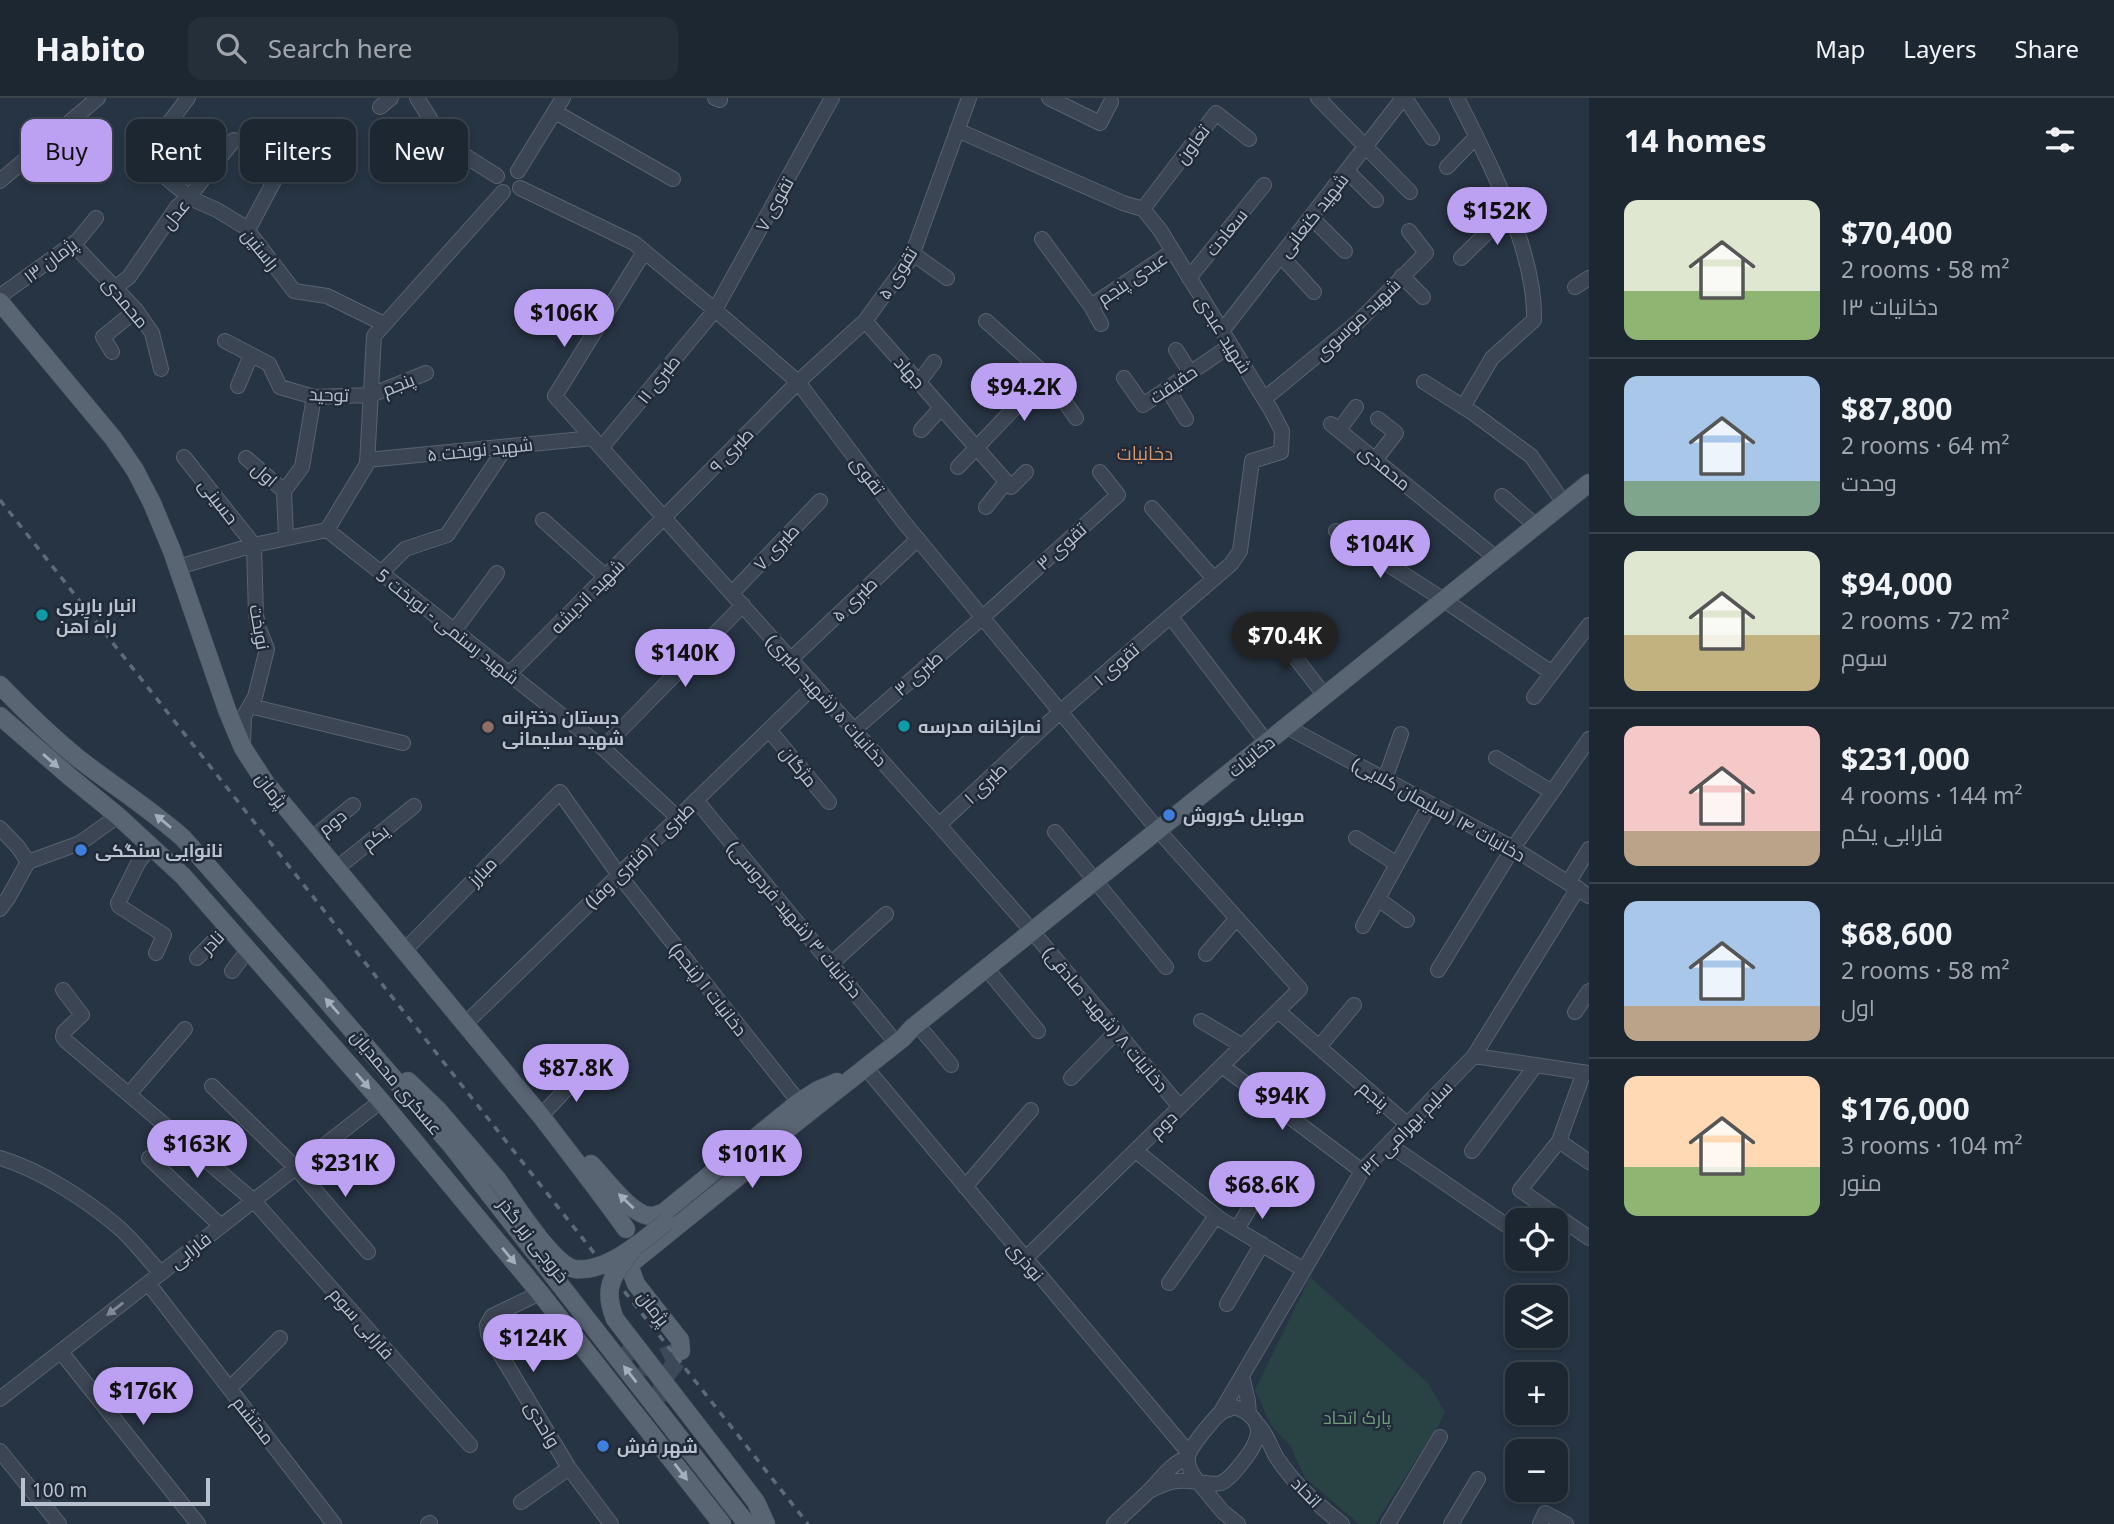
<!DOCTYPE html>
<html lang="en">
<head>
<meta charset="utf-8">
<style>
  body { margin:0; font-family:"Noto Sans",Cairo,sans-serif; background:#252f3a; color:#f1f3f6; height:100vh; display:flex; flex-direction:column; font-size:26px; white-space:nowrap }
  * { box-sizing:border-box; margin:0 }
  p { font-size:23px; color:#a0a5ac }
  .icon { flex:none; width:38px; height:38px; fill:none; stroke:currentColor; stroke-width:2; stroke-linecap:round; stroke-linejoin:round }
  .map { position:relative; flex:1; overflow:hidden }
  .panel { display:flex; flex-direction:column; background:#1d2732; width:525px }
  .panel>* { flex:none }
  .top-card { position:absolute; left:21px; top:21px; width:665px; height:63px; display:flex; gap:14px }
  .controls { position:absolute; left:1505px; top:1110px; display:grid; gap:14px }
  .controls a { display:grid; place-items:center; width:63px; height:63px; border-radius:14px; background:#1d2732; box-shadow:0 4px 10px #0003,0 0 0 2px #3b444d; font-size:35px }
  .scale { position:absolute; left:21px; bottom:18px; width:189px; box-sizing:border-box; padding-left:7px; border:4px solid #b8c1cd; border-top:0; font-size:19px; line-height:24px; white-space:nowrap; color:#b8c1cd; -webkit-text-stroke:5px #202a38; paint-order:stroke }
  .price { position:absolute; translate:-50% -60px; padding:0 16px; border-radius:24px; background:#bca0f2; color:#111; font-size:23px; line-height:46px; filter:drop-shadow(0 2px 4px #0008) }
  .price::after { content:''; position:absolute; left:50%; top:42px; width:21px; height:16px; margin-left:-10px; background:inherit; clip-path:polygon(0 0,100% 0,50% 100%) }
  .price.current { background:#222; color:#fff }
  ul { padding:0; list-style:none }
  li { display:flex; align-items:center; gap:21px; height:175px; padding:0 35px }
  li+li { border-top:2px solid #3b444d }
  li span { display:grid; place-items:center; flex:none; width:196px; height:140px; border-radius:14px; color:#555 }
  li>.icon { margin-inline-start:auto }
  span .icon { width:84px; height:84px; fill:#fffc; stroke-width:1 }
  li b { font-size:30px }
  h2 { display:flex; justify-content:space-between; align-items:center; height:84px; padding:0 35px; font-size:30px }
  .tag { padding:0 24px; border-radius:14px; background:#1d2732; box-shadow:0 4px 10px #0003,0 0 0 2px #3b444d; font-size:24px; line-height:63px }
  .tag.current { background:#bca0f2; color:#111 }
  header { display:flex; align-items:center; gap:42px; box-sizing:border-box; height:98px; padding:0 35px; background:#1d2732; border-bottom:2px solid #3b444d }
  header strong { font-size:33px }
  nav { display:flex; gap:38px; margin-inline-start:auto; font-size:24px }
  .search { width:490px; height:63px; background:#252f3a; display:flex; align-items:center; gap:18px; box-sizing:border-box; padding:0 24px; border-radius:14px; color:#a0a5ac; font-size:26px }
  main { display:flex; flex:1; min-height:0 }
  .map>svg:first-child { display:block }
  .green { fill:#294244 }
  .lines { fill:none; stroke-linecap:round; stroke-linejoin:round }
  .major-tunnel { stroke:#3d4958; stroke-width:18; stroke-dasharray:18 9; stroke-linecap:butt }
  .minor-casing { stroke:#596370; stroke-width:16 }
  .major-casing { stroke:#48515f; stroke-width:19 }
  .minor { stroke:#3b4553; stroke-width:14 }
  .major { stroke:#596573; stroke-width:18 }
  .rail { stroke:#5d6a7a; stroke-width:3.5; stroke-dasharray:7 7; stroke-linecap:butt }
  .major-bridge-casing { stroke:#48515f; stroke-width:19; stroke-linecap:butt }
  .major-bridge { stroke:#596573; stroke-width:18 }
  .oneway { fill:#a5afbb }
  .oneway2 { fill:#808996 }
  .culture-dot { fill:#0f9aa8; stroke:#202a38; stroke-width:2.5 }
  .education-dot { fill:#8d6e63; stroke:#202a38; stroke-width:2.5 }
  .shop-dot { fill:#3f7fe0; stroke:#202a38; stroke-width:2.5 }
  .labels { text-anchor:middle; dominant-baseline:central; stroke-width:5; stroke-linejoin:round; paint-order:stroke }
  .street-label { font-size:18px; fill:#b8c1cd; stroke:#202a38 }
  .poi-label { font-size:18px; font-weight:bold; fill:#b8c1cd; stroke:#202a38; text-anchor:start }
  .park-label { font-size:18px; fill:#6f9e79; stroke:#202a38 }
  .neighbourhood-label { font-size:19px; fill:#d89668; stroke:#202a38 }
</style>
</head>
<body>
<header>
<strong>Habito</strong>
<div class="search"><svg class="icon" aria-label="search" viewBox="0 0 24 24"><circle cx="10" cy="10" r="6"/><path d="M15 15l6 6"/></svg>Search here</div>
<nav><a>Map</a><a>Layers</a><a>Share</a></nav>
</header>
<main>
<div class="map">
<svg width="1589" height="1426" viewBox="0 0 1589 1426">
  <rect width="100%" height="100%" fill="#273443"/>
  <!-- green -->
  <path class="green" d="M 1310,1179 L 1428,1285 L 1445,1314 L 1440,1325 L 1375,1426 L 1359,1426 L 1305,1380 L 1290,1348 L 1271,1327 L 1255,1292 Z"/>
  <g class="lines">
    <!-- major-tunnel -->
    <path class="major-tunnel" d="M 619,1251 C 648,1288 649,1257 681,1253
      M 663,1304 C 657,1275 673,1277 681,1253"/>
    <!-- minor casing -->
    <g class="minor-casing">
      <path id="minor" d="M 188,0 L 142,60 L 192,101 L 217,112 L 245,129 L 294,193 L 327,198 L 384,226
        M 417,0 L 438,33 L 453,50 L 497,78
        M 715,0 L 720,2 L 720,0
        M 1049,0 L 1100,25 L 1111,4
        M 1318,0 L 1410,94
        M 1405,0 L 1432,40
        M 1457,0 C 1488,61 1536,153 1534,222 L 1492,260 L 1463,309
        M 380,9 L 391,0
        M 555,14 L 673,81
        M 1447,69 L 1476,39
        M 518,73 L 563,0
        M 1347,73 L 1376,102
        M 0,83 L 98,0
        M 520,90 L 634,145 L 715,212 L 798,284 L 902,422 L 1158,732 L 1300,891 L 1025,1161
        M 1143,111 L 1216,15 L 1249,41
        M 1311,119 L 1345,153
        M 248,132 L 298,38
        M 1042,141 L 1091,208 L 1101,226
        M 73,146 L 136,212 L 152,235 L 161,271
        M 644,154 L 555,298 L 939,727 L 1032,833 L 1180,1009
        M 912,155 L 947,180
        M 1281,158 L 1314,194
        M 1461,160 L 1509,113
        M 1402,178 L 1423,199
        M 1189,180 L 1264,87
        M 116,189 L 129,179 L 177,109 L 189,99 L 234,42
        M 1575,189 L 1589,180
        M 0,198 L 78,142 L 96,120
        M 1091,208 L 1173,153
        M 865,223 L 1011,389 L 1026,374
        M 986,223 L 1046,277 L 1076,320
        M 1222,233 L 1403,0
        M 225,243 L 269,266 L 280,289 L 314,299 L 371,297 L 426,275
        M 1176,252 L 1190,274
        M 112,254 L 103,239 L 136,212
        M 1124,280 L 1143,307 L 1231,247
        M 919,284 L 934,264
        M 1424,284 L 1473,315 L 1531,358 L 1564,405
        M 238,288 L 251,257
        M 1167,290 L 1186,321
        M 1264,301 L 1358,224 L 1426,155 L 1409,133
        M 1331,326 L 1496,460
        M 921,332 L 941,310
        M 1339,332 L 1356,309
        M 602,349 L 715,212 L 832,0
        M 184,359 L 254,447 L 256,517 L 259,531 L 267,551 L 255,599 L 244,618 L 243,645
        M 246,360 L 284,393
        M 1376,361 L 1396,335 L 1378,321
        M 367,362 L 593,340
        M 958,369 L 1046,277
        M 1502,398 L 1536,428
        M 986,409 L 1006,384
        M 1152,410 L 1214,481
        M 543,422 L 606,479
        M 327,432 L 603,650 L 678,720
        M 1336,433 L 1444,502 L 1552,575 L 1589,527
        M 286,440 L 284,393 L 302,369 L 314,299
        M 178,469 L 254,447 L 327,432 L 367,366 L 374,238 L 503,94
        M 381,475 L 405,451 L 447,437 L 506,349
        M 732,495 L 820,403
        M 1171,519 L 1267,645
        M 1272,529 L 1325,598
        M 454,533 L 497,475
        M 791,561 L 918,441
        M 509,576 L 798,284 L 865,223 L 911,160 L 969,0
        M 1534,599 L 1552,575
        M 250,608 L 403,645
        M 1287,629 L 1513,750 L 1589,798
        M 769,632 L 829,704
        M 854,632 L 983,519 L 1118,397 L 1100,374
        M 603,650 L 743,507
        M 1496,660 L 1552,694
        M 1385,681 L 1401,636
        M 696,702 L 893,941
        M 939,727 L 1061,613 L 1231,466 L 1240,453 L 1252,363 L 1281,354 L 1282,333 L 1271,312 L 1160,132 L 1143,111 L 1123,105 L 957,32
        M 0,730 L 18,749 L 28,764 L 80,745 L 118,718
        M 1055,734 L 1166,869
        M 1356,740 L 1397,766
        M 311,741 L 353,707
        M 151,747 L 138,765 L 118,805 L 119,808 L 164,837 L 156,855
        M 336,771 L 414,708
        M 1568,785 L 1589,751
        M 1378,801 L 1407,822
        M 0,811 L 8,800 L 28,764
        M 1363,828 L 1430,706
        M 404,853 L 560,694 L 619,777 L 799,1004
        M 1206,856 L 1237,820
        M 197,860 L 227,829
        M 832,865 L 886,816
        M 986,870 L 1038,933
        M 1438,872 L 1513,750 L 1589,641
        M 232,873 L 248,852
        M 63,892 L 82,917 L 64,934 L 63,939 L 66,943 L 254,1103 L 470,1347
        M 1278,913 L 1408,1027
        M 1575,914 L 1589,893
        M 1201,923 L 1243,948
        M 917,926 L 951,967
        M 464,927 L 814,588
        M 1319,949 L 1354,907
        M 1474,958 L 1578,790
        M 1222,968 L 1362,1073
        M 866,970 L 1188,1354
        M 1584,974 L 1559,1043 L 1520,1092 L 1589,1140
        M 1071,980 L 1117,933
        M 212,988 L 296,1070 L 368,1154
        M 130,995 L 185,931
        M 541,1018 L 585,971
        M 1559,1043 L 1589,1064
        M 1388,1046 L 1506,1127
        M 1136,1053 L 1220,1121 L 1304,1172
        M 1472,1053 L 1536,967
        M 0,1060 C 40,1072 85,1101 117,1128 C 133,1141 146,1160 161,1175
        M 149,1060 L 221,1128
        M 965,1089 L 1031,1012
        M 1237,1131 L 1257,1098
        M 148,1185 L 334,1426
        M 1169,1185 L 1216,1118
        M 540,1195 L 492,1218 L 487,1227 L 488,1236 L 569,1370 L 611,1426
        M 1227,1206 L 1262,1146
        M 61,1254 L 198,1426
        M 1242,1278 L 1248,1303 L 1249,1317
        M 230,1290 L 280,1240
        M 0,1301 L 381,1003
        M 1235,1309 C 1269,1322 1260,1343 1241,1366 C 1235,1373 1230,1381 1221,1385 C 1213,1387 1206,1385 1198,1384 C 1192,1376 1187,1369 1188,1358 C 1190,1349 1212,1323 1219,1316 C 1224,1312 1229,1311 1235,1309 Z
        M 1219,1317 L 1362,1073 L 1474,958 L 1589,975
        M 1258,1327 C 1268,1337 1270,1349 1277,1360 C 1294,1386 1317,1406 1342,1426
        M 0,1353 L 59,1426
        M 1149,1393 C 1169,1383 1176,1381 1198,1384 L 1223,1414 L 1238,1426
        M 521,1404 L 569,1370
        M 428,1426 L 430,1425
        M 1114,1426 C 1126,1414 1139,1403 1151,1391 C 1163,1378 1171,1366 1188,1359
        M 1388,1426 L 1440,1339
        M 1451,1426 L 1478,1381
        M 1540,1426 L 1545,1415 L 1566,1426"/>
    </g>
    <!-- major casing -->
    <g class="major-casing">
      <path id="major" d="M 0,204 L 113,340 L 135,372 L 152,405 L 172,453 L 227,612 L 243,650 L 265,684 L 541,1018 C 570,1056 599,1093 626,1131
        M 0,587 C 25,613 51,638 79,661 C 114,688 150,711 183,740 L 314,888 L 451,1047 L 747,1426
        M 0,618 L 69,678 L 118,718 L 183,778 L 381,1003 L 540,1195 L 722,1426
        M 408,983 L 438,1012 L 497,1081
        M 748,1058 L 765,1049 L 903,940 L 912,930 L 1589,385
        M 591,1066 C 604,1079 632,1119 652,1118 C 654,1118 661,1115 663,1115 L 799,1004 L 818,992 L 837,984
        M 681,1253 L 680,1242 L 636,1186 L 629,1167 L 765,1057
        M 721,1358 L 756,1404 L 766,1426"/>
    </g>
    <!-- minor -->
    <use href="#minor" class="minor"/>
    <!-- major -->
    <use href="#major" class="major"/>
    <!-- rail -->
    <path class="rail" d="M 0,402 L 808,1426"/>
    <!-- major-bridge casing -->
    <g class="major-bridge-casing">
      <path id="major-bridge" d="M 497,1081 C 512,1101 552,1167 575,1171 C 606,1175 644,1142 666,1124
        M 632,1152 C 613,1177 602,1189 615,1221 L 721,1358"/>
    </g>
    <!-- major-bridge -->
    <use href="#major-bridge" class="major-bridge"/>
  </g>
  <!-- one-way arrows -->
  <defs><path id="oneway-solid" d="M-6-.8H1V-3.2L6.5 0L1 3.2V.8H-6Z" transform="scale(1.75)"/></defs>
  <g class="oneway">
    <use href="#oneway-solid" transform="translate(51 663) rotate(41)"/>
    <use href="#oneway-solid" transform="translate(163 723) rotate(-140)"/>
    <use href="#oneway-solid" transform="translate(332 908) rotate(-131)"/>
    <use href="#oneway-solid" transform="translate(363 983) rotate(49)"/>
    <use href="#oneway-solid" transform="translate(626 1103) rotate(-136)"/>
    <use href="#oneway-solid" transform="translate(509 1158) rotate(50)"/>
    <use href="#oneway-solid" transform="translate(630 1276) rotate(-128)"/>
    <use href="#oneway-solid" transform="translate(681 1374) rotate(52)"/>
  </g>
  <use class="oneway2" href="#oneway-solid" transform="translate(115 1211) rotate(142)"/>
  <!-- markers -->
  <g class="culture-dot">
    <circle cx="42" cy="517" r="7"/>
    <circle cx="904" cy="628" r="7"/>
  </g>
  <circle class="education-dot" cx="488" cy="629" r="7"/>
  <g class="shop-dot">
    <circle cx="1169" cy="717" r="7"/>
    <circle cx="81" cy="752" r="7"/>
    <circle cx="603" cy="1348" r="7"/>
  </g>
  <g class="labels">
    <!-- street labels -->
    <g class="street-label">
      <text transform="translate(1192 46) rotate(-53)">تعاون</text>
      <text transform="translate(774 106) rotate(-61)">تقوی ۷</text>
      <text transform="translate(175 116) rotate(-51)">عدل</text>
      <text transform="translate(1313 117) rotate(-52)">شهید کنعانی</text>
      <text transform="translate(1226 134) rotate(-51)">سعادت</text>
      <text transform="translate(261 151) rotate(51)">راستین</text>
      <text transform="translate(50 162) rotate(-37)">پژمان ۱۳</text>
      <text transform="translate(897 175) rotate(-58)">تقوی ۵</text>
      <text transform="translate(1132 180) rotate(-34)">عبدی پنجم</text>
      <text transform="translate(126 204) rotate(50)">محمدی</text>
      <text transform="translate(1357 221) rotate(-43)">شهید موسوی</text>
      <text transform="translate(1224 236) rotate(58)">شهید عبدی</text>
      <text transform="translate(910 274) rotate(49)">جهاد</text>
      <text transform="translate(658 281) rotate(-51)">طبری ۱۱</text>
      <text transform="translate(398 286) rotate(-22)">پنجم</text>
      <text transform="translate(1173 286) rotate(-34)">حقیقت</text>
      <text transform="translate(329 296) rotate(2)">توحید</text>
      <text transform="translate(480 351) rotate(-6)">شهید نوبخت ۵</text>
      <text transform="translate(731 352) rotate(-46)">طبری ۹</text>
      <text transform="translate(1385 369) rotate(39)">محمدی</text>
      <text transform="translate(265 376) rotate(41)">اول</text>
      <text transform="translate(868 377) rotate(53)">تقوی</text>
      <text transform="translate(219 403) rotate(52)">حسینی</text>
      <text transform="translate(1061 448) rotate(-42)">تقوی ۳</text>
      <text transform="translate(776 449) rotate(-46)">طبری ۷</text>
      <text transform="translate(587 498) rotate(-45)">شهید اندیشه</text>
      <text transform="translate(854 501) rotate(-44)">طبری ۵</text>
      <text transform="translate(448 528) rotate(38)">شهید رستمی - نوبخت 5</text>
      <text transform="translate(260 529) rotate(80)">نوبخت</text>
      <text transform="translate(1116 566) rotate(-41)">تقوی ۱</text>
      <text transform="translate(918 575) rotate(-41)">طبری ۳</text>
      <text transform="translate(827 602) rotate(48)">دخانیات ۵ (شهید طبری)</text>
      <text transform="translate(1251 658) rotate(-39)">دخانیات</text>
      <text transform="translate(799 668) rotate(51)">مژگان</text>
      <text transform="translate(985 685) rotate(-43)">طبری ۱</text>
      <text transform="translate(272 692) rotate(53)">پژمان</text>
      <text transform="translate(1439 711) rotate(29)">دخانیات ۱۴ (سلیمان کلایی)</text>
      <text transform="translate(332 724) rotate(-39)">دوم</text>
      <text transform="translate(375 739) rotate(-39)">یکم</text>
      <text transform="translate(639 757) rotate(-44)">طبری ۲ (قنبری وفا)</text>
      <text transform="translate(482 773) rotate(-46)">مبارز</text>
      <text transform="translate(795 821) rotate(50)">دخانیات ۳ (شهید فردوسی)</text>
      <text transform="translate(212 844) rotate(-46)">نادر</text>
      <text transform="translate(709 891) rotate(52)">دخانیات ۱ (پنجم)</text>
      <text transform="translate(1106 921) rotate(50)">دخانیات ۸ (شهید صادقی)</text>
      <text transform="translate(397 984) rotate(50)">عسکری محمدیان</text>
      <text transform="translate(1374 997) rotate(41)">پنجم</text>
      <text transform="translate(1163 1026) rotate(-44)">دوم</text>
      <text transform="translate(1406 1030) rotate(-46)">سلیم بهرامی ۳۲</text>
      <text transform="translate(534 1142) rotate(52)">خروجی زیر گذر</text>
      <text transform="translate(190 1152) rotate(-38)">فارابی</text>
      <text transform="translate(1026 1163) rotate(50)">نوذری</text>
      <text transform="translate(654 1210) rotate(52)">پژمان</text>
      <text transform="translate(362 1225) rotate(49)">فارابی سوم</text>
      <text transform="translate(254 1322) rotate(52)">محتشم</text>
      <text transform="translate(543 1326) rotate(59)">واحدی</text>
      <text transform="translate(1307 1394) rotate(46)">اتحاد</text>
    </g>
    <!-- poi labels -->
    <g class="poi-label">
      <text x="56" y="507">انبار باربری<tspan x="56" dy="21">راه آهن</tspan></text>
      <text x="502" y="619">دبستان دخترانه<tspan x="502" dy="21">شهید سلیمانی</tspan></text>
      <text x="918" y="628">نمازخانه مدرسه</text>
      <text x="1183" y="717">موبایل کوروش</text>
      <text x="95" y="752">نانوایی سنگکی</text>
      <text x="617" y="1348">شهر فرش</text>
    </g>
    <!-- park labels -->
    <g class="park-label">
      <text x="1357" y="1319">پارک اتحاد</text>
    </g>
    <!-- neighbourhood labels -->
    <g class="neighbourhood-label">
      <text x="1145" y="355">دخانیات</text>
    </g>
  </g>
</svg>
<div class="controls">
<a><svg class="icon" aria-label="locate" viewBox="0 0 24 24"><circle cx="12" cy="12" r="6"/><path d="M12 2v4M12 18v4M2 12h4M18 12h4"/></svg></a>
<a><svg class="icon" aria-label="layers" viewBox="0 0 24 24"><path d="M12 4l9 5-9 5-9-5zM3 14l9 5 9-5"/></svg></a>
<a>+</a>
<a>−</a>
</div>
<div class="scale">100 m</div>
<b class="price" style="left:1497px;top:149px">$152K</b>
<b class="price" style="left:564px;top:251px">$106K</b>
<b class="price" style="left:1024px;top:325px">$94.2K</b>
<b class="price" style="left:1380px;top:482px">$104K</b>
<b class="price current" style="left:1285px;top:574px">$70.4K</b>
<b class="price" style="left:685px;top:591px">$140K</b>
<b class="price" style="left:576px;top:1006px">$87.8K</b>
<b class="price" style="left:1282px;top:1034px">$94K</b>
<b class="price" style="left:197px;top:1082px">$163K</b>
<b class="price" style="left:752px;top:1092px">$101K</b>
<b class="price" style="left:345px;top:1101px">$231K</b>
<b class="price" style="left:1262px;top:1123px">$68.6K</b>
<b class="price" style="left:533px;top:1276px">$124K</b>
<b class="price" style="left:143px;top:1329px">$176K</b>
<div class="top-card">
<a class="tag current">Buy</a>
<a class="tag">Rent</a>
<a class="tag">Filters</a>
<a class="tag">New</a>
</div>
</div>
<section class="panel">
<h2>14 homes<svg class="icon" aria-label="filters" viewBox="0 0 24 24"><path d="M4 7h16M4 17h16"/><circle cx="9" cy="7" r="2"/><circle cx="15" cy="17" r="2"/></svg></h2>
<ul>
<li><span style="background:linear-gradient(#dfe7d0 65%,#8fb573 0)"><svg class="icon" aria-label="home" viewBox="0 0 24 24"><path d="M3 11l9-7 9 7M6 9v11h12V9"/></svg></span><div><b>$70,400</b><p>2 rooms · 58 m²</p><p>دخانیات ۱۳</p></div></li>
<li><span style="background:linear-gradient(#a9c7e8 75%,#7fa58c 0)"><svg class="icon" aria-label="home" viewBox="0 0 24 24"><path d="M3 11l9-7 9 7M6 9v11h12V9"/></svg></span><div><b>$87,800</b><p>2 rooms · 64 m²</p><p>وحدت</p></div></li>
<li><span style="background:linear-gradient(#dfe7d0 60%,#c2b280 0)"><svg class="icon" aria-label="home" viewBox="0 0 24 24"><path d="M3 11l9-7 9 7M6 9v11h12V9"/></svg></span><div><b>$94,000</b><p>2 rooms · 72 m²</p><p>سوم</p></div></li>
<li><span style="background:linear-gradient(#f6c9c9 75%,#b9a48a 0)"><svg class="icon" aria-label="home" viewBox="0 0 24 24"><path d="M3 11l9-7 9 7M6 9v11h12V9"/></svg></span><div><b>$231,000</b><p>4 rooms · 144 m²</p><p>فارابی یکم</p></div></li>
<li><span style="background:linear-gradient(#a9c7e8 75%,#b9a48a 0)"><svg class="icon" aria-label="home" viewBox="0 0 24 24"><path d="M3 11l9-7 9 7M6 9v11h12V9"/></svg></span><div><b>$68,600</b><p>2 rooms · 58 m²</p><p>اول</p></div></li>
<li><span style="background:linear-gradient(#ffd9b3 65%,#8fb573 0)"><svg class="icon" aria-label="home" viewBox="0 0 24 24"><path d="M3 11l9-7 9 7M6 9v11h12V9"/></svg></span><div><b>$176,000</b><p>3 rooms · 104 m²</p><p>منور</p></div></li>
</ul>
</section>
</main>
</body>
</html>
